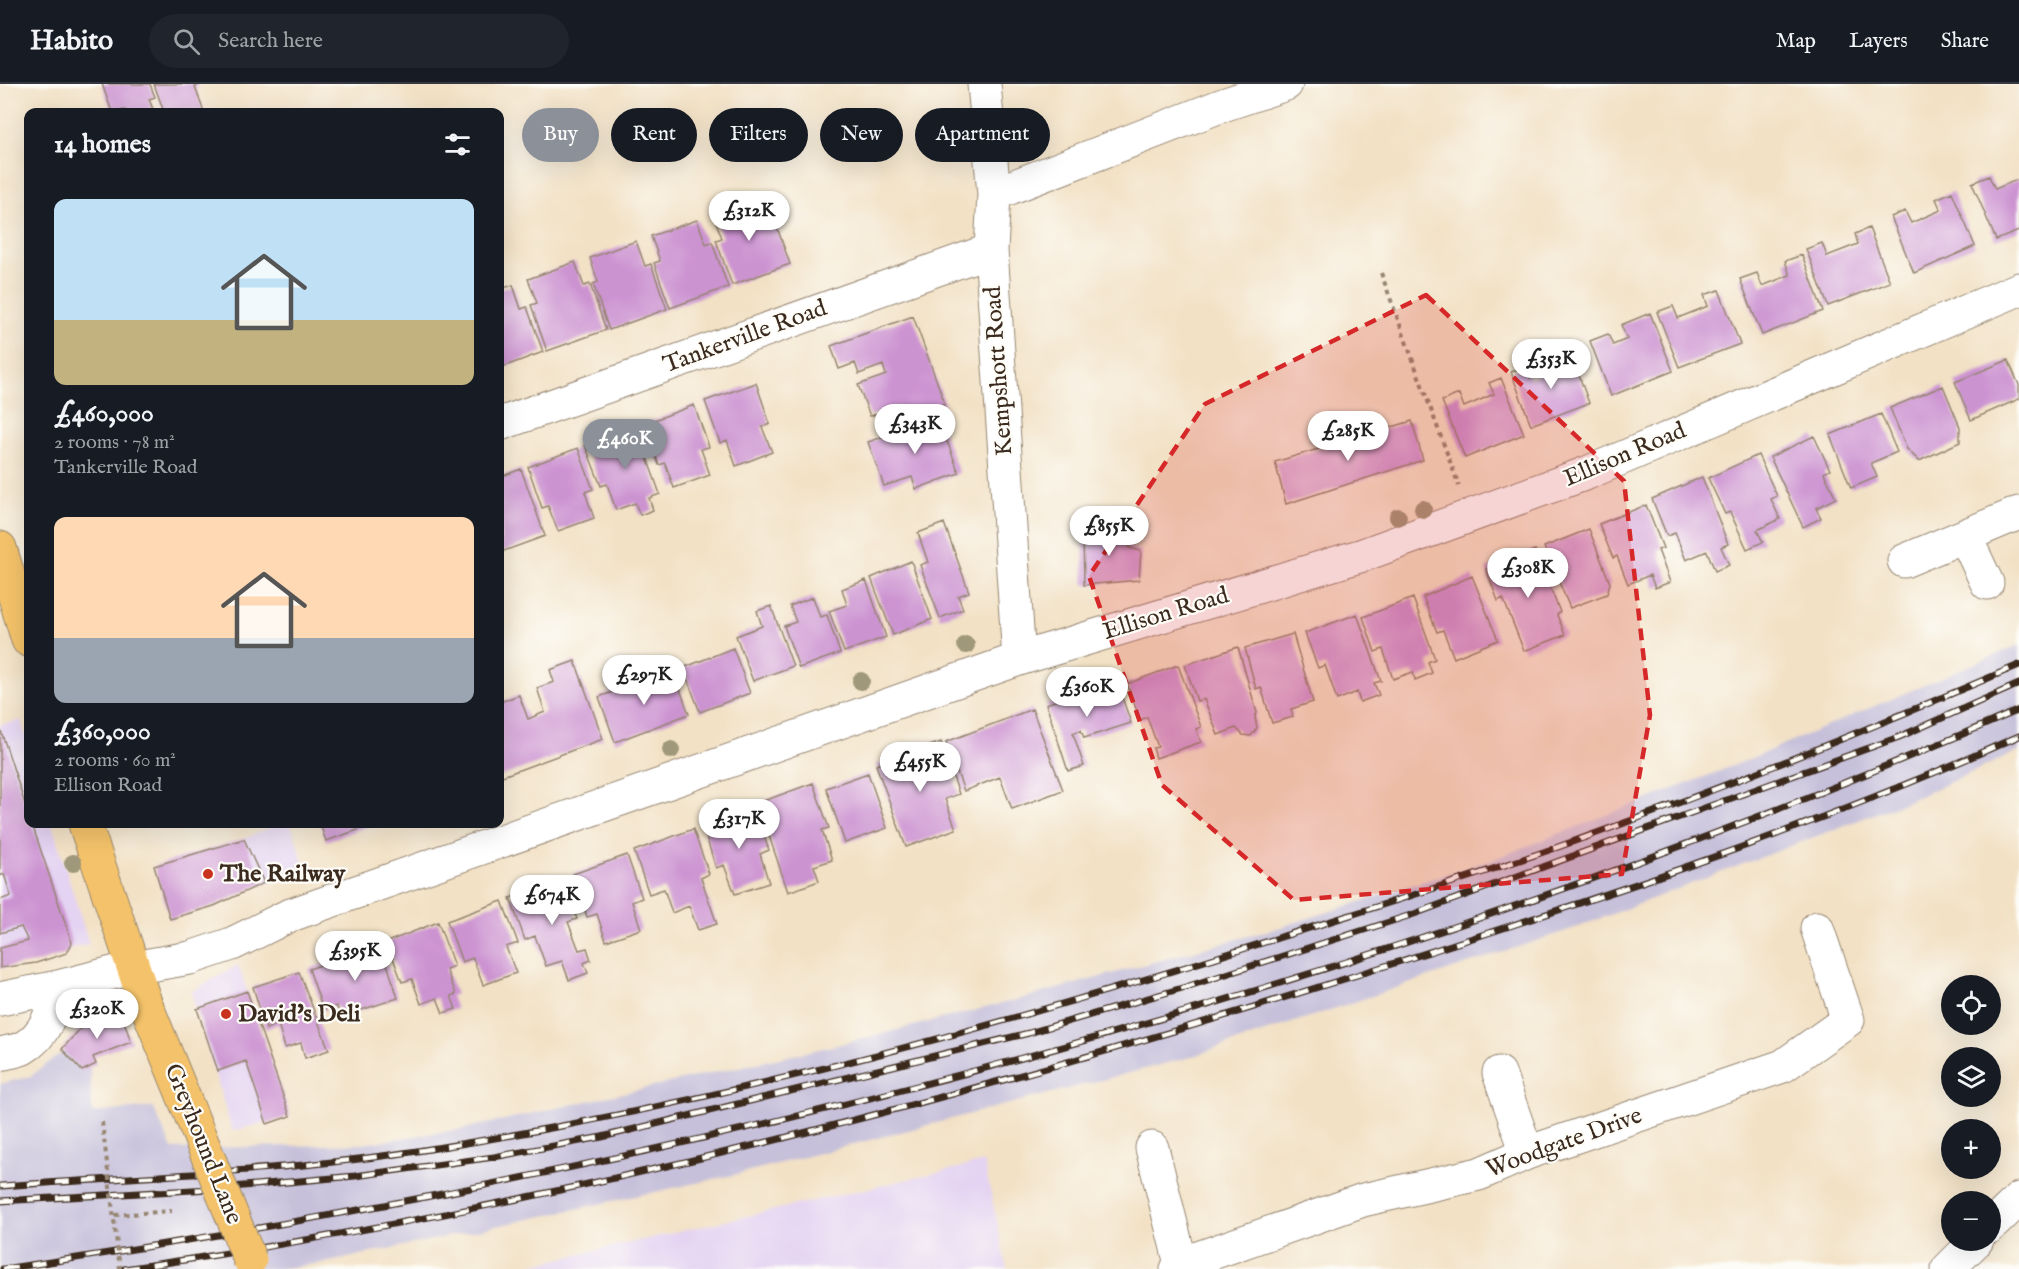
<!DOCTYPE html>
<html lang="en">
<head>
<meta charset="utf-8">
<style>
  body { margin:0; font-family:"IM FELL English",serif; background:#20242c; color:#f1f3f6; height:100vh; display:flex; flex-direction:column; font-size:22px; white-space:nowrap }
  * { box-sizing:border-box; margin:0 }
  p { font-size:20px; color:#9ea1a6 }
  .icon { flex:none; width:33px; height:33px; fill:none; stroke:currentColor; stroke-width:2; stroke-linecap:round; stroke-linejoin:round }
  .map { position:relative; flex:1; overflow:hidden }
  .details { position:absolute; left:24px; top:24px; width:480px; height:720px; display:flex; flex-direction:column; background:#171b24; border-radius:12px; box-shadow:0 6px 24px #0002 }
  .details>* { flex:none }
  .hud { position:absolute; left:522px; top:24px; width:570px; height:54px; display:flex; gap:12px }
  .tools { position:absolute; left:1941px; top:891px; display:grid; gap:12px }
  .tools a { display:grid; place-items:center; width:60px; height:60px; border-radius:50%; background:#171b24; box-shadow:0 6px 24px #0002; font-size:30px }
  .price { position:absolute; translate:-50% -51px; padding:0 14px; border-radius:21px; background:#fff; color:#222; font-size:20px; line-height:39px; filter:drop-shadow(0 2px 3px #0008) }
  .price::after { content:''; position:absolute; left:50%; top:36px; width:18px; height:14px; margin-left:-9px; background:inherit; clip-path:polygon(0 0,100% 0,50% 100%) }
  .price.active { background:#8c9099; color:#fff }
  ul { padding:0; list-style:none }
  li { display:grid; align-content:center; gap:12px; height:318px; padding:0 30px }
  li span { display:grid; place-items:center; height:186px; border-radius:12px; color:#555 }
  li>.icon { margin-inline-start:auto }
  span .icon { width:108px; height:108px; fill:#fffc; stroke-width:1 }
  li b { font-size:26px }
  h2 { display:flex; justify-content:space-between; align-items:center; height:72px; padding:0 30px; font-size:26px }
  .pill { padding:0 21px; border-radius:27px; background:#171b24; box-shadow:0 6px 24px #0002; font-size:21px; line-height:54px }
  .pill.active { background:#8c9099; color:#fff }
  header { display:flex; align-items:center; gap:36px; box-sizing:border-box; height:84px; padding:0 30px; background:#171b24; border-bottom:2px solid #363941 }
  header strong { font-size:28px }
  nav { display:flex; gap:33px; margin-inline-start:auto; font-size:21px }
  .search { width:420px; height:54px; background:#20242c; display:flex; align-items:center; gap:15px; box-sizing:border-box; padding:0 21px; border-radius:33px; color:#9ea1a6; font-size:22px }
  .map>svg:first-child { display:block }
  .built { fill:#e4d3f2 }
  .industrial { fill:#c6c0da }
  .building { fill:#cc93d1 }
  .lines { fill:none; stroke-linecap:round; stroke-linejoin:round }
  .minor-casing { stroke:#968672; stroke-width:35 }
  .major-casing { stroke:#968672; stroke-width:35 }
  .path { stroke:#968672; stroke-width:4; stroke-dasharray:4.5 4.5; stroke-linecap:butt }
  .minor { stroke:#fff; stroke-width:33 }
  .major { stroke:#f3c26a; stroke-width:33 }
  .rail-casing { stroke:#3b2a1e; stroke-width:7 }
  .rail { stroke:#fdfcf7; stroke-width:4.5; stroke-dasharray:14; stroke-linecap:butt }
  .major-bridge-casing { stroke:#968672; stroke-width:35; stroke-linecap:butt }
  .path-bridge { stroke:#968672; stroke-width:4; stroke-dasharray:4.5 4.5; stroke-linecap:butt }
  .major-bridge { stroke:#f3c26a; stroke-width:33 }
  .tree { fill:#a0987a }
  .marked { fill:#d62828; fill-opacity:0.2; stroke:#d62828; stroke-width:4.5; stroke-dasharray:12 8; stroke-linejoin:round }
  .poi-dot { fill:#c8321e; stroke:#fdfcf7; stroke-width:2 }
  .labels { text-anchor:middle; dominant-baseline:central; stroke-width:4.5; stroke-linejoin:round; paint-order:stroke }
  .street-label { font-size:24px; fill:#3b2a1e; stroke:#fdfcf7 }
  .poi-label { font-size:24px; font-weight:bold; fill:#3b2a1e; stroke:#fdfcf7; text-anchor:start }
</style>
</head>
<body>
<header>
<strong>Habito</strong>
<div class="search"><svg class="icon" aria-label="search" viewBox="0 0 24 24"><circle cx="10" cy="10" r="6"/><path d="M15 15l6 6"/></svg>Search here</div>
<nav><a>Map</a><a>Layers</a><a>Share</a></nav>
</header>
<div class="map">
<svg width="2019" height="1185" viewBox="0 0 2019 1185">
  <rect width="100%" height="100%" fill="#fdfcf7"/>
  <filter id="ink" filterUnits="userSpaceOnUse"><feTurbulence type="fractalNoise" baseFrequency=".0167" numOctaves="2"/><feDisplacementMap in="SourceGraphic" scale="12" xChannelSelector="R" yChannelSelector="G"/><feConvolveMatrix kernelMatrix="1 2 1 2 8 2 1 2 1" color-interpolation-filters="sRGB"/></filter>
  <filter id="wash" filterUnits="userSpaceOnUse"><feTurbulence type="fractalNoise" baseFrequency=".008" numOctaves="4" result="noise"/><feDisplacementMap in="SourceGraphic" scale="24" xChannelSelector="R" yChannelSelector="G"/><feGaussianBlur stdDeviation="1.35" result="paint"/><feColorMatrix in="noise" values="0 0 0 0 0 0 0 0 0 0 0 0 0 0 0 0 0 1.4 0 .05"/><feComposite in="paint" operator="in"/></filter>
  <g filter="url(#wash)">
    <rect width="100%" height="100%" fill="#f2e1c5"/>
    <!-- built -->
    <path class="built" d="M 21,636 L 28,660 L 28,740 L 52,740 L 89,860 L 0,880 L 0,641 Z
      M 278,740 L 291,740 L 305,785 L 170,835 L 154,782 L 244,755 Z
      M 238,881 L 290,1032 L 232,1047 L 191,908 Z
      M 984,1078 L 1007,1185 L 515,1185 Z"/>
    <!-- industrial -->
    <path class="industrial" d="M 2019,561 L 2019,667 L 1906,718 L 1578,843 L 1187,974 L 738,1090 L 329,1178 L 278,1185 L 0,1185 L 0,1000 L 31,992 L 64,967 L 82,987 L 90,983 L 92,1029 L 153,1023 L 172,1065 L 362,1060 L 463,1045 L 837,961 L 1024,914 L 1281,843 L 1497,774 L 1740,679 Z"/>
    <g id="blocks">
      <!-- building -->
      <path class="building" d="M 102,0 L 150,0 L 155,13 L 149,15 L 154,28 L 126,28 L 125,26 L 112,28 Z
        M 154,0 L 201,0 L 195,3 L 204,28 L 164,28 Z
        M 1989,92 L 1995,105 L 2019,95 L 2019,147 L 1996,156 L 1972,99 Z
        M 1952,108 L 1975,162 L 1914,189 L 1891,133 L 1905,127 L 1911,139 L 1941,126 L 1936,115 Z
        M 760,113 L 768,137 L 774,135 L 790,180 L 732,201 L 716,156 L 722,154 L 713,130 Z
        M 697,136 L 706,160 L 712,158 L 728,203 L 670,224 L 654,179 L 660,177 L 651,152 Z
        M 1869,144 L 1890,198 L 1828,222 L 1806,165 L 1822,159 L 1827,172 L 1858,160 L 1855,150 Z
        M 636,157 L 645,182 L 651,180 L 667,225 L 609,246 L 593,200 L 598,198 L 590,174 Z
        M 1802,171 L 1823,227 L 1762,251 L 1740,195 L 1757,189 L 1762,202 L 1790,191 L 1785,177 Z
        M 575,178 L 584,202 L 590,200 L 606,246 L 547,267 L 531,221 L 537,219 L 528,195 Z
        M 513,201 L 521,225 L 527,223 L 543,268 L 500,284 L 500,205 Z
        M 1719,206 L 1740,260 L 1679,283 L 1657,228 L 1673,222 L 1678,234 L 1708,222 L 1704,211 Z
        M 1650,229 L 1673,287 L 1611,312 L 1590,257 L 1608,250 L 1613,261 L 1627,255 L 1621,241 Z
        M 913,232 L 945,320 L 902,335 L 898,323 L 870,332 L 858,301 L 886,291 L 883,281 L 859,290 L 855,279 L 839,285 L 831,262 Z
        M 1570,267 L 1589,319 L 1531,341 L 1511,288 L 1526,282 L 1530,294 L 1559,284 L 1555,273 Z
        M 2008,276 L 2019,301 L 2019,315 L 1971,336 L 1955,298 Z
        M 1501,294 L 1524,350 L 1465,374 L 1442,317 L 1459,310 L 1464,323 L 1494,310 L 1489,299 Z
        M 756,299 L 770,340 L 762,343 L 772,368 L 736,382 L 727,356 L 720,359 L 705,317 Z
        M 1943,302 L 1960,343 L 1960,358 L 1919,377 L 1907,365 L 1890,324 Z
        M 694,321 L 709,363 L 701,365 L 710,391 L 674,404 L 665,379 L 659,381 L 644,340 Z
        M 1881,330 L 1897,368 L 1871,379 L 1877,393 L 1851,404 L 1830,351 Z
        M 938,333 L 959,389 L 916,405 L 912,393 L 884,402 L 868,358 Z
        M 1412,337 L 1423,376 L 1286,420 L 1275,378 Z
        M 636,343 L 660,410 L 649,414 L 653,426 L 640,431 L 635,419 L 616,426 L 607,400 L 601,402 L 585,361 Z
        M 1814,352 L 1830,386 L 1824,389 L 1836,414 L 1816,424 L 1821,434 L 1803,443 L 1770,373 Z
        M 578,364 L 593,405 L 585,408 L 594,434 L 558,447 L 548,422 L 542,424 L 528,383 Z
        M 1758,371 L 1777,412 L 1771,415 L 1780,435 L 1757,446 L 1763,458 L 1747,465 L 1730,428 L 1725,430 L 1708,394 Z
        M 521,385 L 545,452 L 501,468 L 500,393 Z
        M 1702,393 L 1728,460 L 1721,463 L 1729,481 L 1715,487 L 1707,467 L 1686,476 L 1675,449 L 1667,452 L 1652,415 Z
        M 1646,421 L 1663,464 L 1658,466 L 1670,498 L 1655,504 L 1650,491 L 1628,500 L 1617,472 L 1613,474 L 1599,440 Z
        M 944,439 L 969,508 L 958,512 L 963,525 L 940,534 L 920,481 L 928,478 L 918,449 Z
        M 1589,445 L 1610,499 L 1607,510 L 1570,524 L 1544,463 Z
        M 1083,446 L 1129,446 L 1129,464 L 1141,467 L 1139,496 L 1084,501 Z
        M 1535,466 L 1560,528 L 1557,531 L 1565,551 L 1524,567 L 1503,514 L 1498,517 L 1486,485 Z
        M 911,477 L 932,535 L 893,551 L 871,494 Z
        M 1472,492 L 1498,556 L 1454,574 L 1443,546 L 1437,548 L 1423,513 Z
        M 866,496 L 886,553 L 844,568 L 829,527 L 847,521 L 842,505 Z
        M 813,513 L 820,533 L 827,531 L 840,569 L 799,584 L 784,542 L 796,538 L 790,522 Z
        M 1413,514 L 1435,575 L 1428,578 L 1432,589 L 1415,596 L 1413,588 L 1393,595 L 1383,565 L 1375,568 L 1363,533 Z
        M 771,522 L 793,582 L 753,597 L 736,552 L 762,542 L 757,527 Z
        M 1357,530 L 1381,597 L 1374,599 L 1379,611 L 1360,618 L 1357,608 L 1337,616 L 1325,581 L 1318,584 L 1305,549 Z
        M 1293,550 L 1313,618 L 1291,625 L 1293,633 L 1272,639 L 1261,603 L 1256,605 L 1245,564 Z
        M 1238,563 L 1257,629 L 1255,633 L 1257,644 L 1251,652 L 1243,651 L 1236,644 L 1218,651 L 1204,615 L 1197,617 L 1185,581 Z
        M 733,564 L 750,609 L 700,628 L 683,584 Z
        M 575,577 L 603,655 L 500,693 L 500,618 L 519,611 L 528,635 L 545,628 L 537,604 L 554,598 L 550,586 Z
        M 1178,581 L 1201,643 L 1196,645 L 1201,658 L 1156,674 L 1153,664 L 1158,663 L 1147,633 L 1140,636 L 1127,600 Z
        M 673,586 L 689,630 L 615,658 L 599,613 Z
        M 1116,596 L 1131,639 L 1084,654 L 1081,646 L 1073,649 L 1084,682 L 1068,687 L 1046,620 Z
        M 1032,625 L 1063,706 L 1012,725 L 1000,693 L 964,707 L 946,658 Z
        M 0,644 L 28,729 L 28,740 L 32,740 L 72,859 L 67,869 L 36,879 L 0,884 L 0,864 L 28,857 L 21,843 L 0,849 L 0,816 L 11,812 L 4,790 L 0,792 Z
        M 941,658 L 959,710 L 945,715 L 956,745 L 906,763 L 876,681 Z
        M 868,689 L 887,744 L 845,759 L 826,704 Z
        M 813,699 L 829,744 L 822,746 L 832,776 L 814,782 L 819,797 L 788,808 L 758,719 Z
        M 754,726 L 769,766 L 760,770 L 769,799 L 735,810 L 724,781 L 716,784 L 703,743 Z
        M 320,740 L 375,740 L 326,757 Z
        M 693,745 L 709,790 L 701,794 L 717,840 L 698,846 L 689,822 L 672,829 L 664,805 L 649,810 L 634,767 Z
        M 244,755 L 264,799 L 214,822 L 170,835 L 154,782 Z
        M 627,771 L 642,814 L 632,818 L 641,845 L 606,857 L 597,830 L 587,833 L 573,790 Z
        M 563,795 L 577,835 L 568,838 L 579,866 L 587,864 L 591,876 L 584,879 L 588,889 L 569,896 L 562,877 L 546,882 L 535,852 L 525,856 L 510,814 Z
        M 502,817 L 518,859 L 506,863 L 516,889 L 483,901 L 473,874 L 462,878 L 447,837 Z
        M 438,838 L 454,882 L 446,885 L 456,910 L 451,912 L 456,925 L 443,929 L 437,914 L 421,920 L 412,895 L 402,898 L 387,858 Z
        M 381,861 L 398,914 L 340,933 L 337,922 L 323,926 L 309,885 Z
        M 299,888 L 329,966 L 305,974 L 301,959 L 285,964 L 278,940 L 266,945 L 253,903 Z
        M 247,907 L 290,1032 L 267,1040 L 246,977 L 218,987 L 197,925 Z
        M 113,928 L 122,931 L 131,958 L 93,973 L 96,980 L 82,987 L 62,965 L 79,946 Z"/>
    </g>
  </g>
  <g filter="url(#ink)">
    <use href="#blocks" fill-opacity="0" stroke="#968672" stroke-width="1.5"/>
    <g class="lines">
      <!-- minor casing -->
      <g class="minor-casing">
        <path id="minor" d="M 984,0 L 994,110 L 991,166 L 1019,575
          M 994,110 L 1223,21 L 1286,0
          M 500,340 L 991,166
          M 1965,452 L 1987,499
          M 1904,477 L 2019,429
          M 0,915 L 58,903 L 132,884 L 190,874 L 232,860 L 288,832 L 1019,575 L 1363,471 L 1587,389 L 2019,205
          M 0,970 C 7,968 17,967 23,964 C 44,952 55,927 55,904
          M 1499,989 L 1527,1069
          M 1152,1064 L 1181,1180
          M 1990,1143 L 2019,1115
          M 1177,1185 L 1181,1180 L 1363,1116 L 1479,1090 L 1527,1069 L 1783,982 L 1848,936 L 1817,844
          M 1948,1185 L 1977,1156"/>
      </g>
      <!-- major casing -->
      <g class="major-casing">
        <path id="major" d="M 0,464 L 28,556
          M 85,740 L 145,918 L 191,1031"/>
      </g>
      <!-- path -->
      <path class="path" d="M 1381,189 L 1459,402
        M 115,1131 L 172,1127"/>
      <!-- minor -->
      <use href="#minor" class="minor"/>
      <!-- major -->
      <use href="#major" class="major"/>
      <!-- rail casing -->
      <g class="rail-casing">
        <path id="rail" d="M 0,1102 C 143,1092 288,1088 430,1065 C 720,1019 999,943 1278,854 C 1372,824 1466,795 1558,763 C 1714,708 1867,646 2019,581
          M 0,1117 L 210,1105 L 355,1092 L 494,1073 L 602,1053 L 1029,949 L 1189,902 L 1414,830 L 1899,653 L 2019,600
          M 3,1185 C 694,1084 1377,904 2019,626
          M 124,1185 C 543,1125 954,1018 1357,891 C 1581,820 1805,748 2019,652"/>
      </g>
      <!-- rail -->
      <use href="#rail" class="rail"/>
      <!-- major-bridge casing -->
      <g class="major-bridge-casing">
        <path id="major-bridge" d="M 191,1031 L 250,1176"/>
      </g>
      <!-- path-bridge -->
      <path class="path-bridge" d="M 102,1038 L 120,1185"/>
      <!-- major-bridge -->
      <use href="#major-bridge" class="major-bridge"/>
    </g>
    <!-- trees -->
    <g class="tree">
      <circle cx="1423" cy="425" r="9"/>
      <circle cx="1398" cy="433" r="9"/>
      <circle cx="966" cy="561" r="9"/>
      <circle cx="861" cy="597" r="9"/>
      <circle cx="671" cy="666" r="9"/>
      <circle cx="73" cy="779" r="9"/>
    </g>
  </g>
  <!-- marked area -->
  <path class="marked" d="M 1426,211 L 1624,397 L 1650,631 L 1622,790 L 1294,816 L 1162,701 L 1089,492 L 1205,320 Z"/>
  <!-- markers -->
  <g class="poi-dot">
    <circle cx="208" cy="790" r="6"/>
    <circle cx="226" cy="930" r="6"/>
  </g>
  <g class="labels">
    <!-- street labels -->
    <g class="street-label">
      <text transform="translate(745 253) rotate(-20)">Tankerville Road</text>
      <text transform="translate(999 287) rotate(-94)">Kempshott Road</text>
      <text transform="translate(1625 371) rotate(-23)">Ellison Road</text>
      <text transform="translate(1166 530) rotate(-17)">Ellison Road</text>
      <text transform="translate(1564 1059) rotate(-20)">Woodgate Drive</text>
      <text transform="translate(203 1060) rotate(68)">Greyhound Lane</text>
    </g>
    <!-- poi labels -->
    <g class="poi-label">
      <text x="220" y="790">The Railway</text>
      <text x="238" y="930">David's Deli</text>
    </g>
  </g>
</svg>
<div class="tools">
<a><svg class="icon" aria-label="locate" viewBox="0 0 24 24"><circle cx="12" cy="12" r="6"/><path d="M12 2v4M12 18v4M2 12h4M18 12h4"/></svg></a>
<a><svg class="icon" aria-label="layers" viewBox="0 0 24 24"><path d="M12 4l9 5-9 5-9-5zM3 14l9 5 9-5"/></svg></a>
<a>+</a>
<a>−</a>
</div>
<b class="price" style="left:749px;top:158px">£312K</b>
<b class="price" style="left:1551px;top:306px">£353K</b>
<b class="price" style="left:915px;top:371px">£343K</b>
<b class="price" style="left:1348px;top:378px">£285K</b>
<b class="price active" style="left:625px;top:386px">£460K</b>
<b class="price" style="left:1109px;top:473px">£855K</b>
<b class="price" style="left:1528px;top:515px">£308K</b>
<b class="price" style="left:644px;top:622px">£297K</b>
<b class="price" style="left:1087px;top:634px">£360K</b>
<b class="price" style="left:920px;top:709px">£455K</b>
<b class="price" style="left:739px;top:766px">£317K</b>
<b class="price" style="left:552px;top:842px">£674K</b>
<b class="price" style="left:355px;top:898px">£395K</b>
<b class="price" style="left:97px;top:956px">£320K</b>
<div class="hud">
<a class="pill active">Buy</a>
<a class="pill">Rent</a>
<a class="pill">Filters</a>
<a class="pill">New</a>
<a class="pill">Apartment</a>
</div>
<section class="details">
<h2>14 homes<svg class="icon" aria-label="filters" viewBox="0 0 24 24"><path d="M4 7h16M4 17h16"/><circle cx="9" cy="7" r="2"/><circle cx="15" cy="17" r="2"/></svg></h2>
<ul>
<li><span style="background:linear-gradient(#bfe0f5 65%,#c2b280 0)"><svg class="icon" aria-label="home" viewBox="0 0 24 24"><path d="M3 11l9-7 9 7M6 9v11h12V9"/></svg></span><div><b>£460,000</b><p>2 rooms · 78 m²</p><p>Tankerville Road</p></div></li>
<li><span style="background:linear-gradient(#ffd9b3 65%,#9aa5b1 0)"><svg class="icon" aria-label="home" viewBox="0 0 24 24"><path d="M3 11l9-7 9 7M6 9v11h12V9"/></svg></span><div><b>£360,000</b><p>2 rooms · 60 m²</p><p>Ellison Road</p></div></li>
</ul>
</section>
</div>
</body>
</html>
